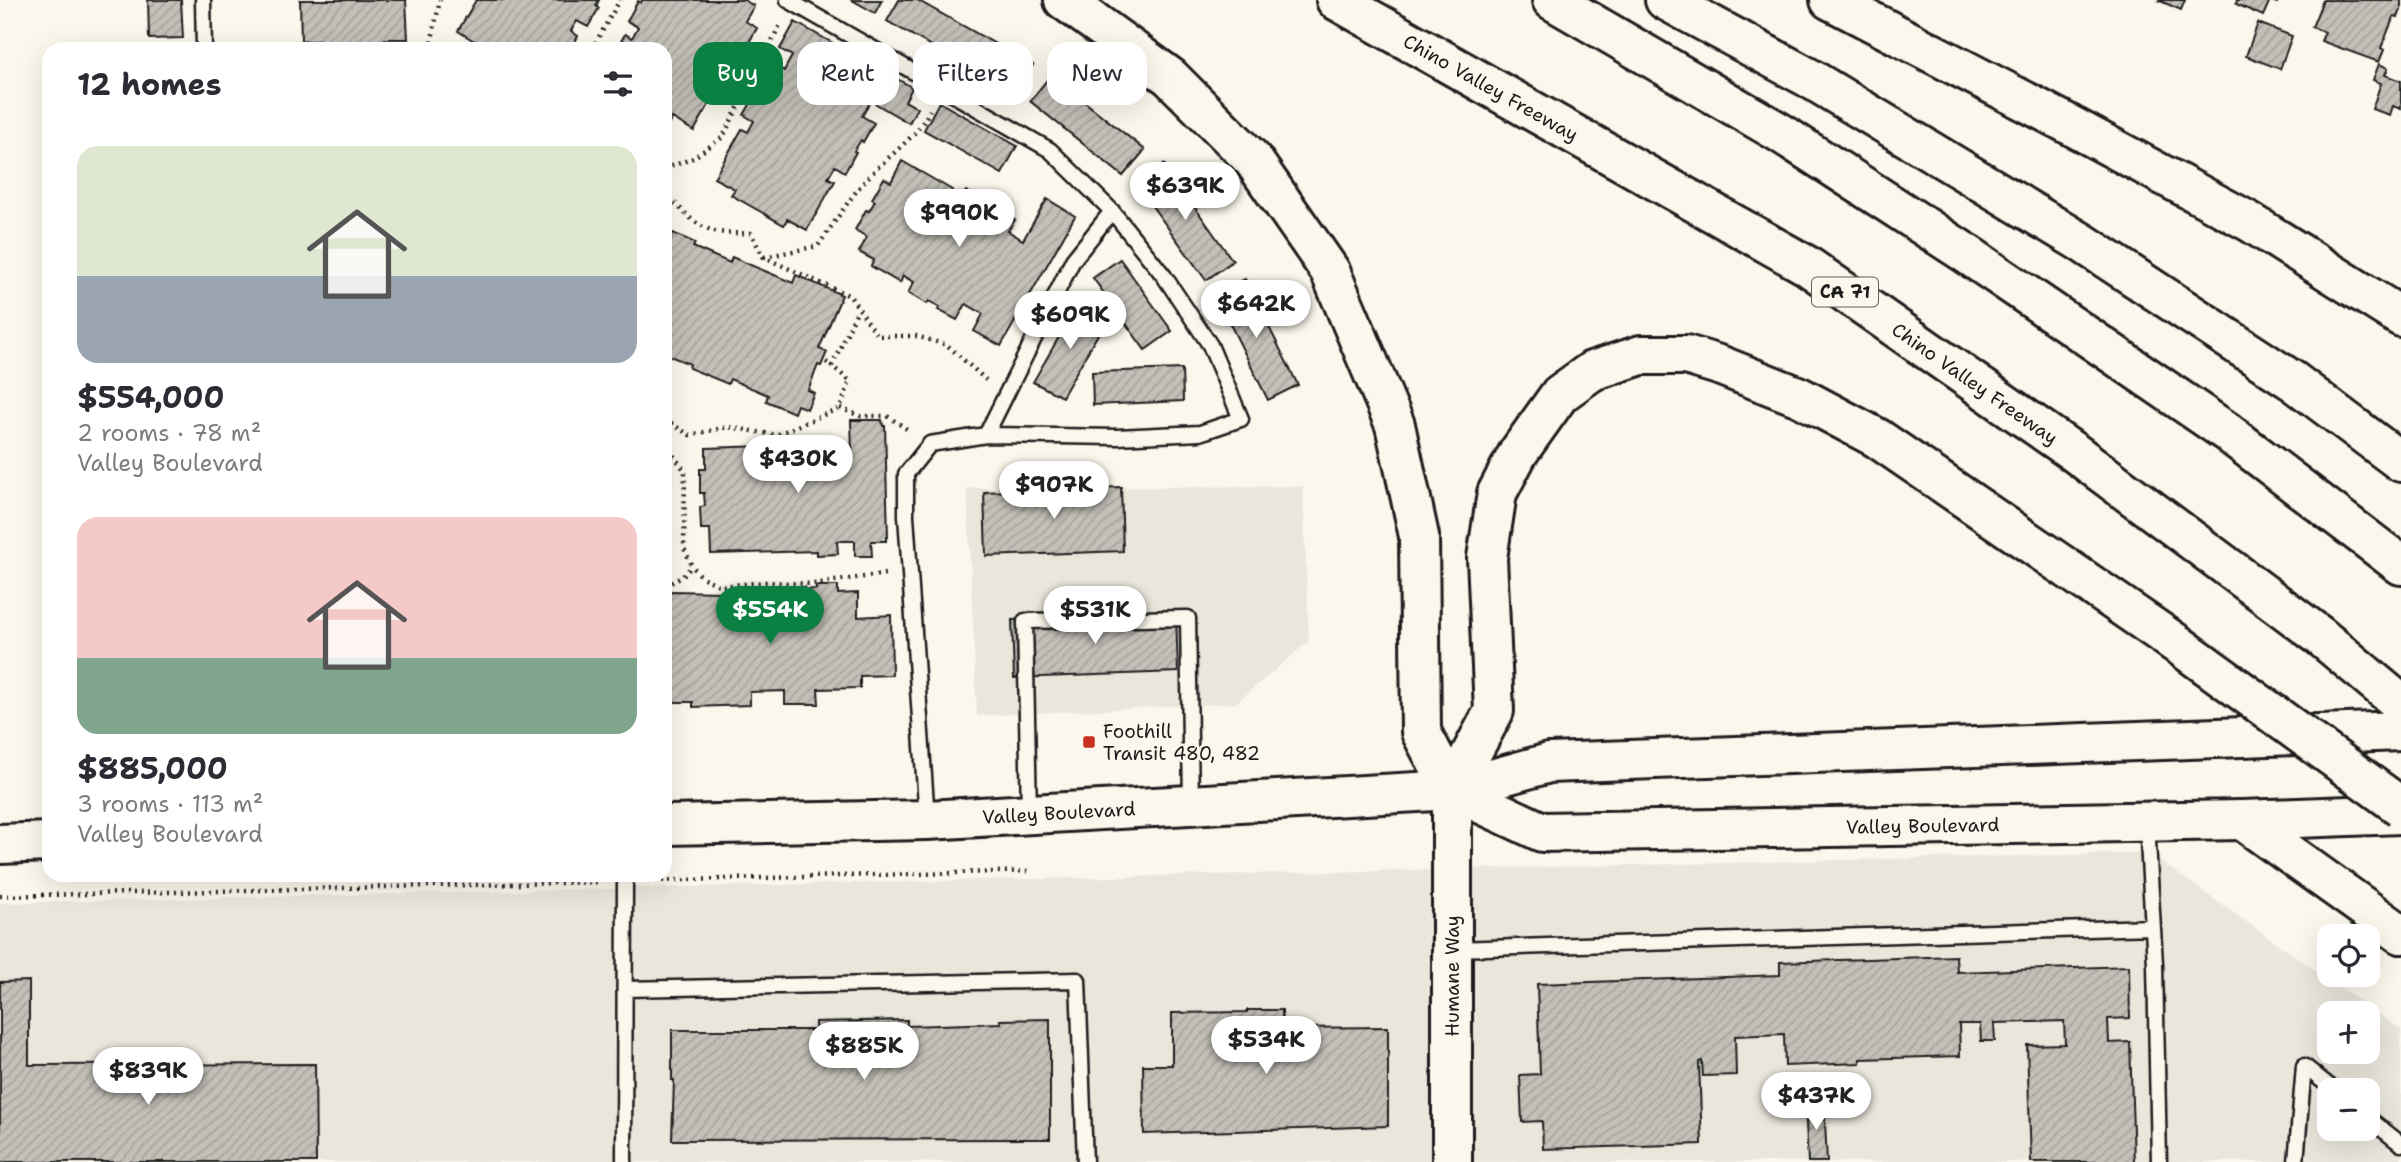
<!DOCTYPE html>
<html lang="en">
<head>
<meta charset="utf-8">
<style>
  body { margin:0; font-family:"Shantell Sans",sans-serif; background:#f2f2f3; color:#2b2b33; height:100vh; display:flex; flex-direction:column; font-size:26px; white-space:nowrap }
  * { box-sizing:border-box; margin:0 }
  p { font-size:23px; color:#7c7c81 }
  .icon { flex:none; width:38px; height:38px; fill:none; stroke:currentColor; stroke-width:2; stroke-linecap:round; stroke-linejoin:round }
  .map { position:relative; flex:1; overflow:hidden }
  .details { position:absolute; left:42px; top:42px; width:630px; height:840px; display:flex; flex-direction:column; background:#fff; border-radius:21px; box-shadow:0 7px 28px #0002 }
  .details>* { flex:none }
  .top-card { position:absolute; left:693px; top:42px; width:665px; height:63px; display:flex; gap:14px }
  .fabs { position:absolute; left:2317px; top:924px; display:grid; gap:14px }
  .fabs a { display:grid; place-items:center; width:63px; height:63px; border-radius:14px; background:#fff; box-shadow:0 7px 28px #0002; font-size:35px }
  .price { position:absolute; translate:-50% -60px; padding:0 16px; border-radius:24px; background:#fff; color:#222; font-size:23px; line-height:46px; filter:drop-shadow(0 2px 4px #0008) }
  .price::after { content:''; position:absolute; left:50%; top:42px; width:21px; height:16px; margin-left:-10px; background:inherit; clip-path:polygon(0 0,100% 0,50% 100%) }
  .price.active { background:#0b8043; color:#fff }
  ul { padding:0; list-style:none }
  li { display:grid; align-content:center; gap:14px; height:371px; padding:0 35px }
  li span { display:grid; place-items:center; height:217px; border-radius:21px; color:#555 }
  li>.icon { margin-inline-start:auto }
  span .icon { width:126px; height:126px; fill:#fffc; stroke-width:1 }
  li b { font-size:30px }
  h2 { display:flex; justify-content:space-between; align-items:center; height:84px; padding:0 35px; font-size:30px }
  .tag { padding:0 24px; border-radius:21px; background:#fff; box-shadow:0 7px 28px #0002; font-size:24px; line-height:63px }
  .tag.active { background:#0b8043; color:#fff }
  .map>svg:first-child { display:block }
  .built { fill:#eae6dc; fill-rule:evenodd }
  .building { fill:url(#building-hatch); stroke:#1c1c1c; stroke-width:2 }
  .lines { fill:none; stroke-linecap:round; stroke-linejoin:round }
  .lane-casing { stroke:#1c1c1c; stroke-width:19 }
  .secondary-casing { stroke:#1c1c1c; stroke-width:44 }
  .primary-casing { stroke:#1c1c1c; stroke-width:44 }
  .highway-casing { stroke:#1c1c1c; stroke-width:44 }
  .path { stroke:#1c1c1c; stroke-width:4.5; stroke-dasharray:2 5; stroke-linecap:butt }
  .lane { stroke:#fbf7ec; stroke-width:14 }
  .secondary { stroke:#fbf7ec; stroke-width:38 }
  .primary { stroke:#fbf7ec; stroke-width:38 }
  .highway { stroke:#fbf7ec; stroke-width:38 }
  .highway-bridge-casing { stroke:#1c1c1c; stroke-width:44; stroke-linecap:butt }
  .highway-bridge { stroke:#fbf7ec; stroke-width:38 }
  .poi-dot { fill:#c8321e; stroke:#fbf7ec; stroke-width:2.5 }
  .labels { text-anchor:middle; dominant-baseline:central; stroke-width:5; stroke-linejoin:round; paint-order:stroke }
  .shield { fill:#fbf7ec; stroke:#5f5e5a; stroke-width:2 }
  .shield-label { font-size:18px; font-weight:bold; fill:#1c1c1c }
  .street-label { font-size:19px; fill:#1c1c1c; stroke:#fbf7ec }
  .poi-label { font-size:19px; fill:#1c1c1c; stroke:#fbf7ec; text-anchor:start }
</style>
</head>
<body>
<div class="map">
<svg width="2401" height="1162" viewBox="0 0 2401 1162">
  <defs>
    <pattern id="building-hatch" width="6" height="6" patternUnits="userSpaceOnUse" patternTransform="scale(1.75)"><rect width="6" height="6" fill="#c3c0b8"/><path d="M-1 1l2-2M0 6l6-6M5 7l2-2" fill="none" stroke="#a7a49e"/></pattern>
  </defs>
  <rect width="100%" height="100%" fill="#fbf7ec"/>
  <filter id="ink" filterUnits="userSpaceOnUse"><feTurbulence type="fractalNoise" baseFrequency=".0143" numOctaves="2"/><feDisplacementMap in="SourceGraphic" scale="14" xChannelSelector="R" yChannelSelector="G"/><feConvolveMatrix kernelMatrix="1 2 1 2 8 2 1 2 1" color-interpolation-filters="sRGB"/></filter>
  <g filter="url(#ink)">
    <!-- built -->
    <path class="built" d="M 1303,486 L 1309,641 L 1236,703 L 977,716 L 967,488 Z
      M 2148,853 L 2401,1030 L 2401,1162 L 0,1162 L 0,903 ZM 2329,1013 L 2368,1013 L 2368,1052 L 2329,1052 ZM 2329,1090 L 2368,1090 L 2368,1129 L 2329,1129 Z"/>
    <!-- building -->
    <path class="building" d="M 148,0 L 181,0 L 183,38 L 149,39 Z
      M 300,0 L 406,0 L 408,39 L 385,39 L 385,48 L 361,48 L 361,44 L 349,45 L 349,48 L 325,49 L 325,41 L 301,41 Z
      M 476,0 L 599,0 L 596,6 L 599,8 L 588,27 L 577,21 L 571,31 L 578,36 L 571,49 L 475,49 L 479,44 L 458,31 Z
      M 642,0 L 744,0 L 754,6 L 745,21 L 757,28 L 746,48 L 743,46 L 737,57 L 740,59 L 729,78 L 717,71 L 711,83 L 719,87 L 694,131 L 672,118 L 665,131 L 665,49 L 617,49 L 625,34 L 632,38 L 638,27 L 627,21 L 638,1 L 641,3 Z
      M 852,0 L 882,0 L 875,13 Z
      M 899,0 L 917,0 L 1033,65 L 1017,94 L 887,21 Z
      M 2158,0 L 2185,0 L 2181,10 Z
      M 2237,0 L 2279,0 L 2277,3 L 2270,0 L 2263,16 L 2236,4 Z
      M 2323,0 L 2401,0 L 2401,10 L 2398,17 L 2394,16 L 2381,48 L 2384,50 L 2379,62 L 2321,41 L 2325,32 L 2312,27 Z
      M 795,22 L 908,85 L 912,88 L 905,101 L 917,108 L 909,123 L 871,101 L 862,116 L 874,123 L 863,142 L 861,140 L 854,151 L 856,152 L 845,172 L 835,166 L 828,178 L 835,181 L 807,230 L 787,219 L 784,225 L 731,195 L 735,189 L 714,178 L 742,129 L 748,132 L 754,121 L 744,115 L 755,96 L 759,98 L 765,86 L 761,84 L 772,65 L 784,71 L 792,56 L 780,49 Z
      M 2258,23 L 2292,36 L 2280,69 L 2246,56 Z
      M 2379,64 L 2388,68 L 2385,75 L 2401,81 L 2401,109 L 2393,106 L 2390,115 L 2372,109 L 2381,83 L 2373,80 Z
      M 1051,75 L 1145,150 L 1123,176 L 1030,101 Z
      M 939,102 L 1017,146 L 1002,174 L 924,130 Z
      M 902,161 L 952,190 L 948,197 L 959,203 L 966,191 L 985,202 L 983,205 L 995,212 L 996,209 L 1015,220 L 1008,231 L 1023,240 L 1047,199 L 1075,216 L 1001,346 L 974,331 L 983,314 L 966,304 L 957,320 L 938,310 L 940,307 L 929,301 L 927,304 L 908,293 L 914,282 L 903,276 L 900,283 L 871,266 L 874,260 L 859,252 L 867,237 L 855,230 L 866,210 L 869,211 L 875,201 L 872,199 L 884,178 L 891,182 Z
      M 1164,164 L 1233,261 L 1206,280 L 1136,184 Z
      M 673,233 L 695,243 L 693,247 L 730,263 L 732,257 L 793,283 L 796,275 L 842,295 L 819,349 L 827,352 L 821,366 L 818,365 L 808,390 L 814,393 L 807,409 L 797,405 L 794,413 L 766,401 L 768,395 L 730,379 L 728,384 L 689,368 L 690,364 L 665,354 L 665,242 L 668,243 Z
      M 1120,259 L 1172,331 L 1145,350 L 1093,278 Z
      M 1245,279 L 1298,385 L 1268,400 L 1215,294 Z
      M 1078,304 L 1106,320 L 1062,397 L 1033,382 Z
      M 1182,369 L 1183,401 L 1093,405 L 1092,372 Z
      M 851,420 L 882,420 L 883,426 L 885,426 L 888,537 L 886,537 L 886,541 L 871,541 L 872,556 L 855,556 L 855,541 L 837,541 L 838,554 L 817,555 L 817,551 L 711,554 L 710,529 L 701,529 L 700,507 L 705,506 L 704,493 L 700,493 L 700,469 L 706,469 L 706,448 L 764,446 L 764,454 L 778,454 L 778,441 L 800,440 L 800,443 L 813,443 L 812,440 L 835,439 L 835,452 L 852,452 Z
      M 1121,487 L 1123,551 L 986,556 L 984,492 Z
      M 816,586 L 838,586 L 838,594 L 858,593 L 858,617 L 891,615 L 892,675 L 860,676 L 860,688 L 818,689 L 819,704 L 785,704 L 785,691 L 750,692 L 750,705 L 693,707 L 693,702 L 665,702 L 665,594 L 670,594 L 670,591 L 725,592 L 724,589 L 746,589 L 747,601 L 782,600 L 782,588 L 805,587 L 805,590 L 816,589 Z
      M 1176,614 L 1178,672 L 1014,678 L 1012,620 Z
      M 1956,956 L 1957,972 L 2129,966 L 2130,1018 L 2108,1019 L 2109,1043 L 2130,1042 L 2134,1162 L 2031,1162 L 2027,1045 L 2065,1044 L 2064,1021 L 1994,1023 L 1995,1041 L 1981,1041 L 1980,1024 L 1959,1024 L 1960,1056 L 1860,1059 L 1860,1063 L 1785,1066 L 1784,1034 L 1735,1036 L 1736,1075 L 1703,1076 L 1702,1061 L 1699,1062 L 1702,1144 L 1543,1149 L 1542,1121 L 1522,1122 L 1520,1075 L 1540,1074 L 1537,984 L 1780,975 L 1780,962 Z
      M 29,981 L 29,1065 L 315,1064 L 316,1162 L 0,1162 L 0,982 Z
      M 1247,1010 L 1282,1010 L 1283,1059 L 1287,1059 L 1287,1028 L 1388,1027 L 1388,1126 L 1144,1134 L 1143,1065 L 1172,1065 L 1172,1013 L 1247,1012 Z
      M 1050,1019 L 1050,1139 L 672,1140 L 674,1080 L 672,1080 L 672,1030 L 815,1030 L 815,1022 L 907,1020 L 907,1026 L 1001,1023 L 1000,1020 Z
      M 1824,1102 L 1827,1162 L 1808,1162 L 1805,1103 Z"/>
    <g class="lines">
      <!-- lane casing -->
      <g class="lane-casing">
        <path id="lane" d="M 203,0 L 204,49
          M 788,0 L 1050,150 L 1112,211 L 1164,276 L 1210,345 L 1241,419 L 1200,433 L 1117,437 L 986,435 L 930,444 L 906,474 L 906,516 L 927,819
          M 986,435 L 1073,260 L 1112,211
          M 1029,812 L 1025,621 L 1188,618 L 1191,802
          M 2147,824 L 2155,964 L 2159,1162
          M 1454,949 L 2152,927
          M 625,989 L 1078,980 L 1085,1162
          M 2368,1118 L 2401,1144
          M 624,1162 L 625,875
          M 2296,1162 L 2304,1066 L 2334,1090"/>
      </g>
      <!-- secondary casing -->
      <g class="secondary-casing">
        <path id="secondary" d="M 1452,790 L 1452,1162"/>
      </g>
      <!-- primary casing -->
      <g class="primary-casing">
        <g id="primary">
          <path id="s1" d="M 1452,790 L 1542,832 L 2242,820 L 2401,814"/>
          <path id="s2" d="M 665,825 L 927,820 L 1452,790 L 1549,763 L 2401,731"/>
          <path d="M 0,844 L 49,842"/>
        </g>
      </g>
      <!-- highway casing -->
      <g class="highway-casing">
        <g id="highway">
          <path d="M 1064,0 L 1170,77 L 1253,160 L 1330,271 L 1395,425 L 1419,536 L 1421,732 L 1452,790"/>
          <path id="s3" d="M 1336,0 L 1806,265 L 2075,453 L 2320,636 L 2401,704"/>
          <path d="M 1552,0 L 1779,132 L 1967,254 L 2227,432 L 2401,565"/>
          <path d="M 1665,0 L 1811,79 L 2081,242 L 2293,381 L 2401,462"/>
          <path d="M 1830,0 L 2057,118 L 2250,222 L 2401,317"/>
          <path d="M 1452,790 L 1494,711 L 1487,558 L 1497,493 L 1518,453 L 1560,394 L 1592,371 L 1641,355 L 1686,355 L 1719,365 L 1800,397 L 1877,438 L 2180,646"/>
          <path d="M 2242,820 L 2401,934"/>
        </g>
      </g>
      <!-- path -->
      <path class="path" d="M 430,49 L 440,0
        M 592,49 L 620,0
        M 665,169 L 693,158 L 723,137 L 780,25
        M 665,193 C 698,226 701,235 751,233 L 763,257 L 850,296 L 878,336 L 916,336 L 947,345 L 986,380
        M 764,257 L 818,246 C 833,225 847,202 863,183 C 885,157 915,141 930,110
        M 826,362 L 832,366
        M 840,408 L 860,416 L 887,416 L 910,431
        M 665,420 L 690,435 L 728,427 L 776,435 L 840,408 L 850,381 L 832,366 L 858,309
        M 665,444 L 685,471 L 684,548 L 692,566 L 702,577 L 721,586 L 766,582 L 813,584 L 885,574
        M 665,586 L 682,577 L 692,566
        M 648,881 L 1032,871
        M 0,896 L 601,882"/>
      <!-- lane -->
      <use href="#lane" class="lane"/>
      <!-- secondary -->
      <use href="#secondary" class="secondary"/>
      <!-- primary -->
      <use href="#primary" class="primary"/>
      <!-- highway -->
      <use href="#highway" class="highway"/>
      <!-- highway-bridge casing -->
      <g class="highway-bridge-casing">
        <path id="highway-bridge" d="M 2180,646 L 2401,807"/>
      </g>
      <!-- highway-bridge -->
      <use href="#highway-bridge" class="highway-bridge"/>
    </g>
  </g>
  <!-- markers -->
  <rect class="poi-dot" x="1082" y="735" width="14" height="14" rx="3.5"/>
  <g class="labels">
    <!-- shield labels -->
    <rect class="shield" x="1812" y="277.5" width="66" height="29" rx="5"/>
    <g class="shield-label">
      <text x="1845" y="292">CA 71</text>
    </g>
    <!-- street labels -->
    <g class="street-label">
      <text stroke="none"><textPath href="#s3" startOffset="178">Chino Valley Freeway</textPath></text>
      <text stroke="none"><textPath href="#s3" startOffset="746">Chino Valley Freeway</textPath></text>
      <text stroke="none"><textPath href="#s2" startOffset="394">Valley Boulevard</textPath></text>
      <text stroke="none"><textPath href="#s1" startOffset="480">Valley Boulevard</textPath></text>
      <text transform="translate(1452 976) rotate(-90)">Humane Way</text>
    </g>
    <!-- poi labels -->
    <g class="poi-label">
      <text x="1103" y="731">Foothill<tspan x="1103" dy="22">Transit 480, 482</tspan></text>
    </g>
  </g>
</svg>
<div class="fabs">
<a><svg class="icon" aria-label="locate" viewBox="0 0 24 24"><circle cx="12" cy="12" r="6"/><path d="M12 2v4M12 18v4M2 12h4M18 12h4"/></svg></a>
<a>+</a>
<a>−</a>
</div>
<b class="price" style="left:1185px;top:222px">$639K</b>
<b class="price" style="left:959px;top:249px">$990K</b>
<b class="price" style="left:1256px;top:340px">$642K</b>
<b class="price" style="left:1070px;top:351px">$609K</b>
<b class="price" style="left:798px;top:495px">$430K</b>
<b class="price" style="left:1054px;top:521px">$907K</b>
<b class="price active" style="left:770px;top:646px">$554K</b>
<b class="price" style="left:1095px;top:646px">$531K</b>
<b class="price" style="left:1266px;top:1076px">$534K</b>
<b class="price" style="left:864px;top:1082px">$885K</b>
<b class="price" style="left:148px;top:1107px">$839K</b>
<b class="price" style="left:1816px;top:1132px">$437K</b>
<div class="top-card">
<a class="tag active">Buy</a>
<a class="tag">Rent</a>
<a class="tag">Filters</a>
<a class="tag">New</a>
</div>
<section class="details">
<h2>12 homes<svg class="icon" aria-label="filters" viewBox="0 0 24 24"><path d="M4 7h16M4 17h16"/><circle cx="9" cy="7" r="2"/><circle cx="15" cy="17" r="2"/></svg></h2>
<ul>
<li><span style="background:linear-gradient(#dfe7d0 60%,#9aa5b1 0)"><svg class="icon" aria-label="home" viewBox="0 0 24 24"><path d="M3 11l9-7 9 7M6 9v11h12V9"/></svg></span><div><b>$554,000</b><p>2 rooms · 78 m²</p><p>Valley Boulevard</p></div></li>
<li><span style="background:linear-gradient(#f6c9c9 65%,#7fa58c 0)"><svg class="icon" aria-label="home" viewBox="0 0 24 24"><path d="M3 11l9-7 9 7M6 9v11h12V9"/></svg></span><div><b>$885,000</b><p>3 rooms · 113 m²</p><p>Valley Boulevard</p></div></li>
</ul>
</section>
</div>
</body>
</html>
